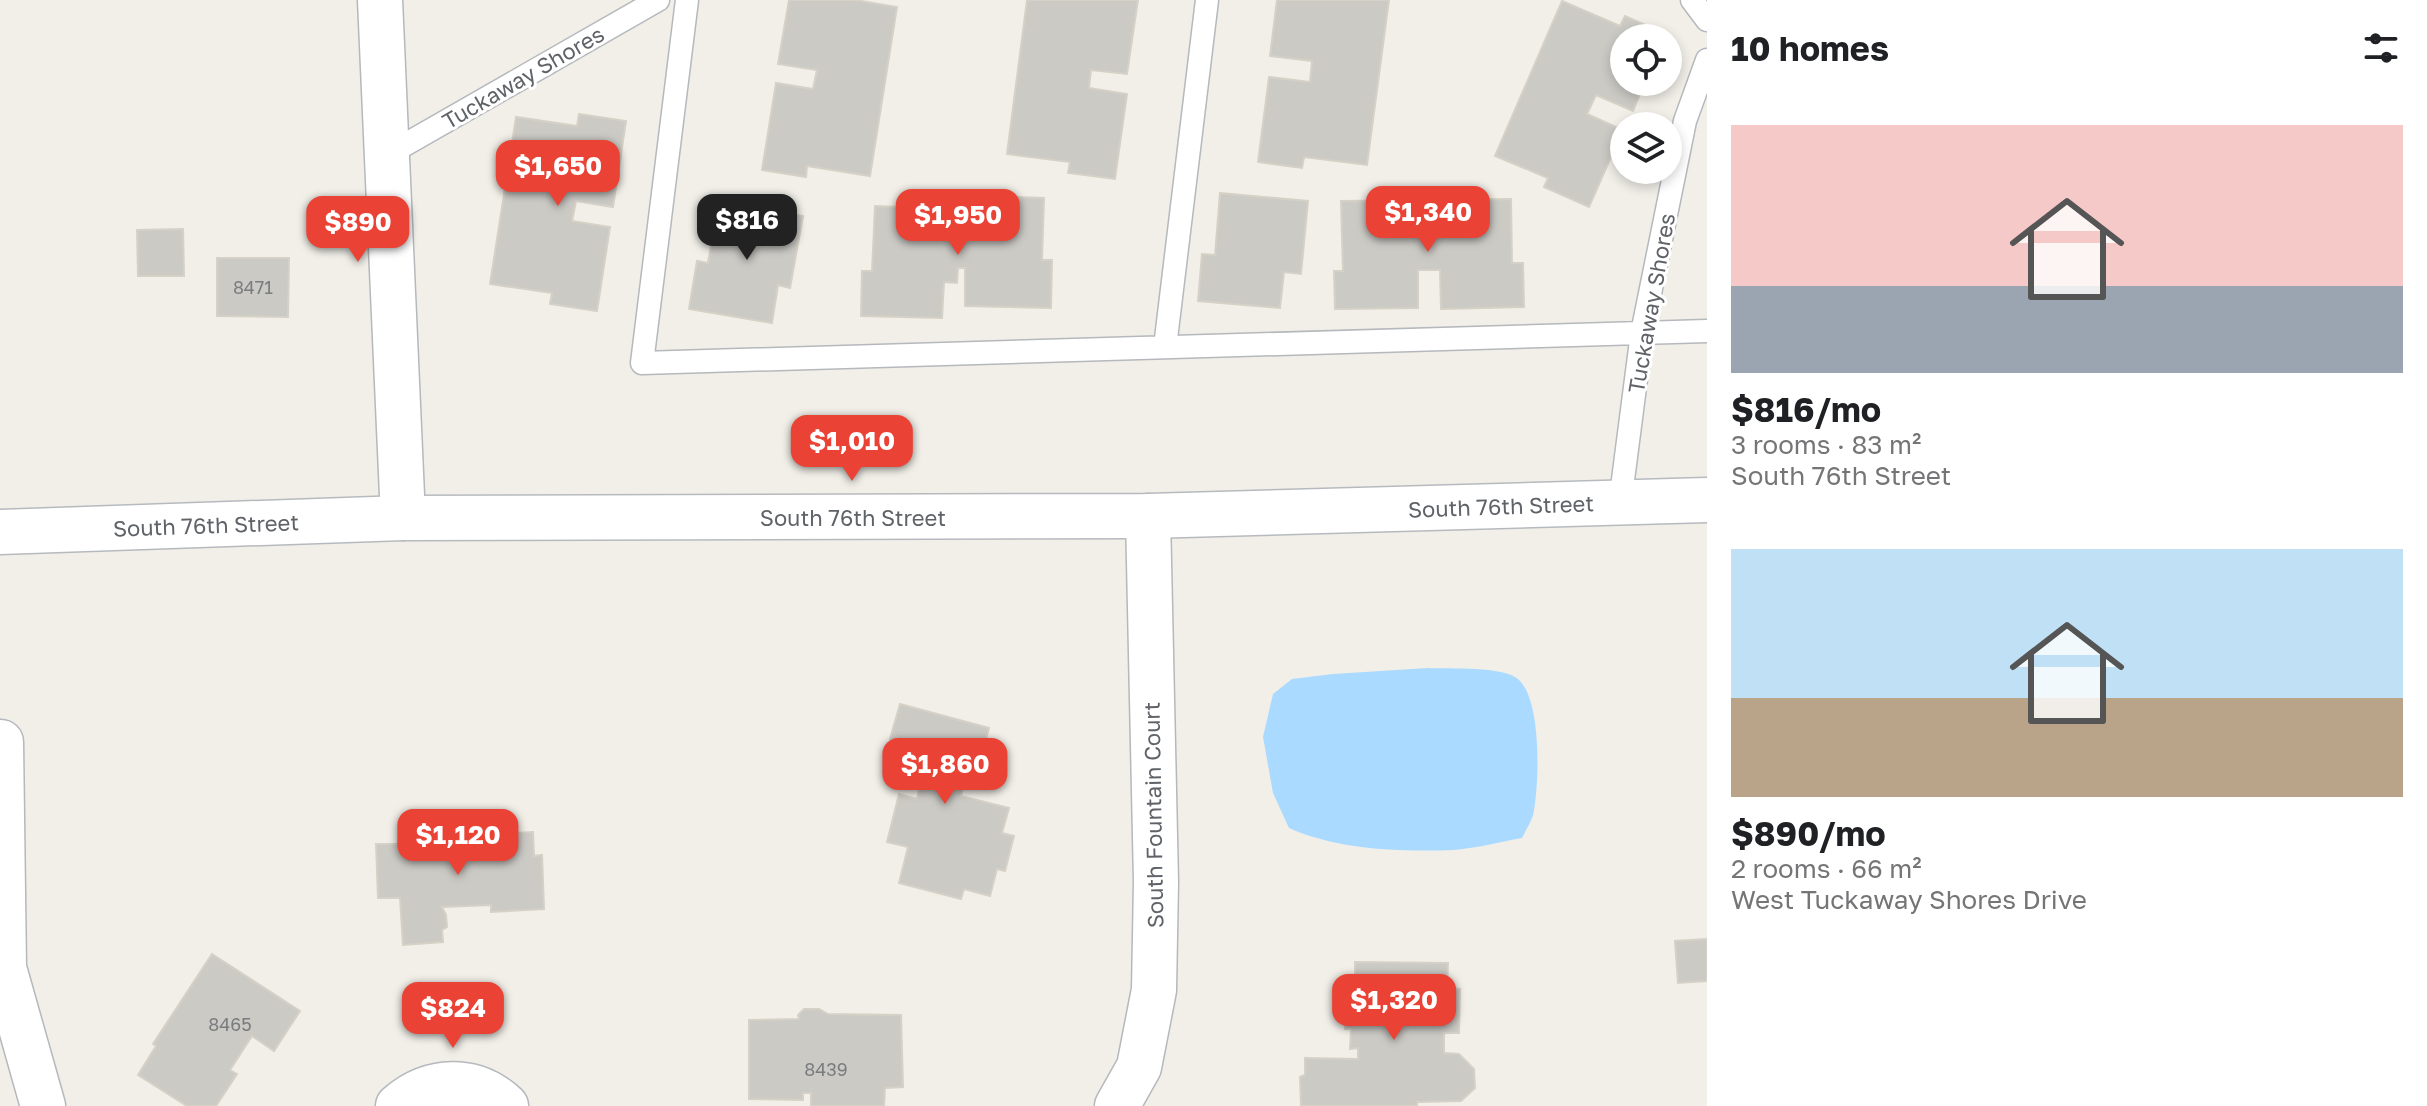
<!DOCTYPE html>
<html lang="en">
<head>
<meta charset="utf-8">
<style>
  body { margin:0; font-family:"Golos Text",sans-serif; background:#f6f6f6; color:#202124; height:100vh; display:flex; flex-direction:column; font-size:30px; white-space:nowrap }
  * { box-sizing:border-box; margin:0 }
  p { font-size:26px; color:#757577 }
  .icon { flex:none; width:44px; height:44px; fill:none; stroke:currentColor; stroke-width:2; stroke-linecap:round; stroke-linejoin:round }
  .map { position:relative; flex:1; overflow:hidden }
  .details { display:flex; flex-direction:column; background:#fff; width:720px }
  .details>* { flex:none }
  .tools { position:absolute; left:1610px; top:24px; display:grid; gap:16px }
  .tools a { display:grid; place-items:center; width:72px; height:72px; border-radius:50%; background:#fff; box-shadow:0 4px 12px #0003; font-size:40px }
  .price { position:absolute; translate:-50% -68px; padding:0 18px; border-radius:16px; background:#ea4335; color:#fff; font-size:26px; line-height:52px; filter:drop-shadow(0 2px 4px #0008) }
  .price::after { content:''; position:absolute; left:50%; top:48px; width:24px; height:18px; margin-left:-12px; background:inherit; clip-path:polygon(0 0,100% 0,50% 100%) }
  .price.current { background:#222; color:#fff }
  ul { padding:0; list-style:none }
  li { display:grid; align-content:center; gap:16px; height:424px; padding:0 24px }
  li span { display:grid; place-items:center; height:248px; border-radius:0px; color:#555 }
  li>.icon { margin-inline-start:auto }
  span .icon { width:144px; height:144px; fill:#fffc; stroke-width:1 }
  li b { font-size:34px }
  h2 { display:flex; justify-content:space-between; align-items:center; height:96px; padding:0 24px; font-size:34px }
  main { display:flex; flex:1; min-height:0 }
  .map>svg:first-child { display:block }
  .water { fill:#aadaff }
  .building { fill:#cccac5; stroke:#d6d1c6; stroke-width:2 }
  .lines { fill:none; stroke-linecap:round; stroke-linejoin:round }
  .service-casing { stroke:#b5b8bc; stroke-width:25 }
  .minor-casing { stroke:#b5b8bc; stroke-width:47 }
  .secondary-casing { stroke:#b6babf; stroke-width:47 }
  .service { stroke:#fff; stroke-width:22 }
  .minor { stroke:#fff; stroke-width:44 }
  .secondary { stroke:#fff; stroke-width:44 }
  .labels { text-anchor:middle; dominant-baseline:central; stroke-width:6; stroke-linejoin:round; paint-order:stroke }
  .number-label { font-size:18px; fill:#7a7d7f }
  .street-label { font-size:22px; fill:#5f6368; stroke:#fff }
</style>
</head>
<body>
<main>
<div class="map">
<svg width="1707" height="1106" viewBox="0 0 1707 1106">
  <rect width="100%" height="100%" fill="#f1efe8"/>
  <!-- water -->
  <path class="water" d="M 1428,668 C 1449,669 1503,666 1518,679 C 1542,700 1539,781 1534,810 C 1533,820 1526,829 1522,838 C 1500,842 1477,848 1454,850 C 1401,852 1338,850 1289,828 L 1273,793 L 1263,737 L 1273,694 L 1292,679 L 1333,674 Z"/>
  <!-- building -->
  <path class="building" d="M 789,0 L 855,0 L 897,7 L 870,176 L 807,166 L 806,177 L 762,170 L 776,83 L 813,89 L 817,70 L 778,64 Z
    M 1027,0 L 1138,0 L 1127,74 L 1091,70 L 1089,88 L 1127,94 L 1115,179 L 1068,173 L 1070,162 L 1007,154 Z
    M 1277,0 L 1389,0 L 1367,165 L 1304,157 L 1302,168 L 1258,162 L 1269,77 L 1310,82 L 1312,61 L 1270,56 Z
    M 1562,1 L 1620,26 L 1625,16 L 1666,34 L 1665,38 L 1624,38 L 1624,82 L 1645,82 L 1633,111 L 1596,95 L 1587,114 L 1623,130 L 1589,207 L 1544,187 L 1548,178 L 1495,156 Z
    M 579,114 L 626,121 L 613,207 L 576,201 L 572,221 L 610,227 L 597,311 L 550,304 L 552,293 L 490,284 L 516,117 L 577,126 Z
    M 1220,193 L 1308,201 L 1301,274 L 1284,272 L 1280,308 L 1198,301 L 1202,254 L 1215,255 Z
    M 957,195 L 1044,198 L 1042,260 L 1052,260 L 1051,308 L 965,306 L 965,268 L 958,268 L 957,283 L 944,282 L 942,318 L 861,316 L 862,271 L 872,271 L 875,206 L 956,209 Z
    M 1511,199 L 1512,263 L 1523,263 L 1524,307 L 1441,309 L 1440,270 L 1418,270 L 1418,308 L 1335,309 L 1334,271 L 1343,271 L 1341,201 Z
    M 719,201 L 803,216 L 790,288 L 778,285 L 772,323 L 689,309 L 697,261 L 708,263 Z
    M 183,229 L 184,276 L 138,276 L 137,230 Z
    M 217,258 L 289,258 L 288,317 L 217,316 Z
    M 900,704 L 989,728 L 983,750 L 986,751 L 978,784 L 965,781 L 961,796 L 1009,808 L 1002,833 L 1014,836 L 1005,871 L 997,869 L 990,896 L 964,889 L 961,899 L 899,883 L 908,847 L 887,842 L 899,794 L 917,799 L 920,785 L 885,776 L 894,740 L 890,739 Z
    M 451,822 L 467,822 L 475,829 L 475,835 L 533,832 L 534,856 L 542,855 L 544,909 L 491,912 L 491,905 L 442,907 L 446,915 L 447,927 L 442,930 L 443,942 L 403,945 L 400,898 L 378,898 L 376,844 L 416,844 L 415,835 L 443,834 L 443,830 Z
    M 1707,939 L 1707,981 L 1678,983 L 1675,941 Z
    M 212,954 L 300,1011 L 274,1051 L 252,1036 L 230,1070 L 237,1074 L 216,1106 L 187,1106 L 138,1075 L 156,1046 L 153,1044 Z
    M 1355,962 L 1448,963 L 1447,988 L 1460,989 L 1459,1033 L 1444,1033 L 1444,1053 L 1459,1054 L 1474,1069 L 1475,1088 L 1461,1101 L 1417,1102 L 1417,1106 L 1301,1106 L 1300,1077 L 1305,1075 L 1305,1058 L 1358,1059 L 1358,1048 L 1350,1049 L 1351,1029 L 1345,1029 L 1346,991 L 1355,991 Z
    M 804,1009 L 819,1009 L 828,1014 L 901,1015 L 903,1087 L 885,1088 L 884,1106 L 811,1106 L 811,1093 L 803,1093 L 803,1100 L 749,1099 L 749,1020 L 799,1019 L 798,1015 Z"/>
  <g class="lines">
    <!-- service casing -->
    <g class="service-casing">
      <path id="service" d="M 687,0 L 642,363 L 1707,331
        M 1692,0 L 1707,20
        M 387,155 L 658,0
        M 1165,347 L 1207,0
        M 1620,503 L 1642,333 L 1685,121 L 1707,60"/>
    </g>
    <!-- minor casing -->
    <g class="minor-casing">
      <path id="minor" d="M 380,0 L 403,518
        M 1,742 L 4,968 L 43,1106
        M 398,1106 C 430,1078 474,1076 506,1106
        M 1117,1106 L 1139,1067 L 1154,990 L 1156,882 L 1148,516"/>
    </g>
    <!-- secondary casing -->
    <g class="secondary-casing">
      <path id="secondary" d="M 0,532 L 403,518 L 1148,516 L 1707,500"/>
    </g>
    <!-- service -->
    <use href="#service" class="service"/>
    <!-- minor -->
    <use href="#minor" class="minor"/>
    <!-- secondary -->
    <use href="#secondary" class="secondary"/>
  </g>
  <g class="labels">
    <!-- number labels -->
    <g class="number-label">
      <text x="253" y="287">8471</text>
      <text x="230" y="1024">8465</text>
      <text x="826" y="1069">8439</text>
    </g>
    <!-- street labels -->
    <g class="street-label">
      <text transform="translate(523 77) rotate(-30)">Tuckaway Shores</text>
      <text transform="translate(1651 303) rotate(-80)">Tuckaway Shores</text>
      <text transform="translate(1501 506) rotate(-2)">South 76th Street</text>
      <text x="853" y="517">South 76th Street</text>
      <text transform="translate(206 525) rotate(-2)">South 76th Street</text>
      <text transform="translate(1153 815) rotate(-91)">South Fountain Court</text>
    </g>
  </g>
</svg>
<div class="tools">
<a><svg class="icon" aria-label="locate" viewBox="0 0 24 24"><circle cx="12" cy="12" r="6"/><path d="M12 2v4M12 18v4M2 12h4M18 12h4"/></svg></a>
<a><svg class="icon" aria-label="layers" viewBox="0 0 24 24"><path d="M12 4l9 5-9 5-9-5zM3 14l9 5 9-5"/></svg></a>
</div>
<b class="price" style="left:558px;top:208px">$1,650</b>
<b class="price" style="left:1428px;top:254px">$1,340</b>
<b class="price" style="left:958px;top:257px">$1,950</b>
<b class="price current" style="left:747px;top:262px">$816</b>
<b class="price" style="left:358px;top:264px">$890</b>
<b class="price" style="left:852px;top:483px">$1,010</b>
<b class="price" style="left:945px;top:806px">$1,860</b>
<b class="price" style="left:458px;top:877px">$1,120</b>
<b class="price" style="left:1394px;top:1042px">$1,320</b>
<b class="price" style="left:453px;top:1050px">$824</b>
</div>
<section class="details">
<h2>10 homes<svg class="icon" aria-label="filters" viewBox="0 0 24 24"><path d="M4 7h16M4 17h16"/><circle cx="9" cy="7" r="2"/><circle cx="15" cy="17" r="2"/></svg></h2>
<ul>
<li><span style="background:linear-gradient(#f6c9c9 65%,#9aa5b1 0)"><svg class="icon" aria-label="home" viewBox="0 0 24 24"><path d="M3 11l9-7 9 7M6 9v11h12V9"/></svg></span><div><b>$816/mo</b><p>3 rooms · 83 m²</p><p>South 76th Street</p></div></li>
<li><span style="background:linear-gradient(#bfe0f5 60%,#b9a48a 0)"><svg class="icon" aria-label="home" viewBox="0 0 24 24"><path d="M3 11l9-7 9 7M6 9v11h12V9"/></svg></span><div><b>$890/mo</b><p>2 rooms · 66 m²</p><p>West Tuckaway Shores Drive</p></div></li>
</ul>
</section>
</main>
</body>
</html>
